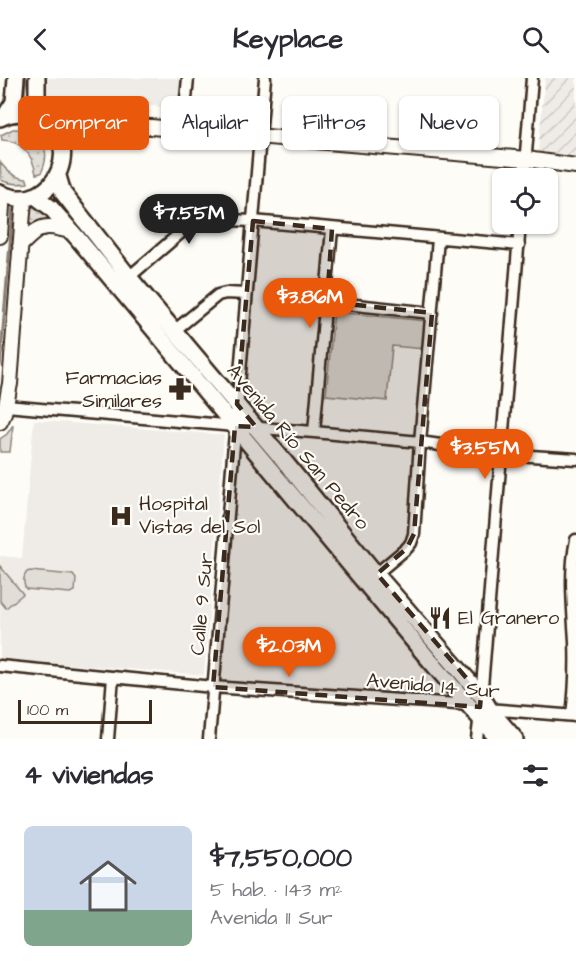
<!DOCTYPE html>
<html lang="es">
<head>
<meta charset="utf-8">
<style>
  body { margin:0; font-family:"Architects Daughter",sans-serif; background:#f2f2f3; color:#2b2b33; height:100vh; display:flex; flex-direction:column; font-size:22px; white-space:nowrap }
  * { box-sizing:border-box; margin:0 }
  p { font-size:20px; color:#7c7c81 }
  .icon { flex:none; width:33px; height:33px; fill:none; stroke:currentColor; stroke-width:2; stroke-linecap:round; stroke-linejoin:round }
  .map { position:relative; height:661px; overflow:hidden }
  .side { display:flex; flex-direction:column; background:#fff; flex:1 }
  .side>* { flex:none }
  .top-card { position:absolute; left:18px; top:18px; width:540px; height:54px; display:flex; gap:12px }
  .tools { position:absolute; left:492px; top:90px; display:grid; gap:12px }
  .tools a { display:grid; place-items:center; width:66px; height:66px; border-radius:9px; background:#fff; box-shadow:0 2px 4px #0004; font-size:30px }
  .scale { position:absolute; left:18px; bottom:15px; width:134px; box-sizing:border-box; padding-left:6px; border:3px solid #3b2a1e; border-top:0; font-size:16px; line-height:21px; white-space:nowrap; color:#3b2a1e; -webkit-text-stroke:4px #fdfcf7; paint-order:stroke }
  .price { position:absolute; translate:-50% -51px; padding:0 14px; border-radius:21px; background:#ea580c; color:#fff; font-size:20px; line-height:39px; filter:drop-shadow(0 2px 3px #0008) }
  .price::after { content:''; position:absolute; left:50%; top:36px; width:18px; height:14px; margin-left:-9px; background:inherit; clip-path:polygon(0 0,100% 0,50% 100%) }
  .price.selected { background:#222; color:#fff }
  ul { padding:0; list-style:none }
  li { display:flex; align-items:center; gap:18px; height:150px; padding:0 24px }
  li+li { border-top:2px solid #e1e1e2 }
  li span { display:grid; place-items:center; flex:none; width:168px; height:120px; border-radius:9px; color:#555 }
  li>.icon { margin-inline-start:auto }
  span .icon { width:72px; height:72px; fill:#fffc; stroke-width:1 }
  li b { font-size:26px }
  h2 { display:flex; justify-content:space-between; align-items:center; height:72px; padding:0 24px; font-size:26px }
  .tag { padding:0 21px; border-radius:9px; background:#fff; box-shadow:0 2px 4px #0004; font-size:21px; line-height:54px }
  .tag.selected { background:#ea580c; color:#fff }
  header { display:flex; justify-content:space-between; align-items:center; height:78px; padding:0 24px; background:#fff; font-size:27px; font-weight:800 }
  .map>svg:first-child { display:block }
  .built { fill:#efece7 }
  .industrial { fill:url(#industrial-furrows) }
  .green { fill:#e1ded7; stroke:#8e847a; stroke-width:1.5 }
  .garden { fill:url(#garden-dots); stroke:#8e847a; stroke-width:1.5 }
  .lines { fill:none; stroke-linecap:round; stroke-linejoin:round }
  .stream { stroke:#887d74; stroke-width:3 }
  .street-casing { stroke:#3b2a1e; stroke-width:15 }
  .secondary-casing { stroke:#3b2a1e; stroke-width:18 }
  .primary-casing { stroke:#3b2a1e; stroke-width:20 }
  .street { stroke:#fdfcf7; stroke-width:10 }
  .secondary { stroke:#fdfcf7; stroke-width:14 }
  .primary { stroke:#fdfcf7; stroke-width:15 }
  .marked { fill:#3b2a1e; fill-opacity:0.2; stroke:#3b2a1e; stroke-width:4.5; stroke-dasharray:12 8; stroke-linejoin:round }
  .labels { text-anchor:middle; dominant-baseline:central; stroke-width:4.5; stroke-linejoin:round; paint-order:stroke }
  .poi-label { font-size:20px; fill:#3b2a1e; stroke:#fdfcf7; text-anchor:start }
  .street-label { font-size:20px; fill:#3b2a1e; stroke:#fdfcf7 }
</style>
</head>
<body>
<header><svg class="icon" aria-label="back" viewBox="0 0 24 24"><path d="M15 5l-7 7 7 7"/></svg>Keyplace<svg class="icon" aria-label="search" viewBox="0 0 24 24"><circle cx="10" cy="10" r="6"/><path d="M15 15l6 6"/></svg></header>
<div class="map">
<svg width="576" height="661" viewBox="0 0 576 661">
  <defs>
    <pattern id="industrial-furrows" width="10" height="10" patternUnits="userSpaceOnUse" patternTransform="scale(1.5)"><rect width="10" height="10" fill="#efece7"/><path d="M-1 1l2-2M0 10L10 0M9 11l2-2" fill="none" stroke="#cecbc6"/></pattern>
    <pattern id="garden-dots" width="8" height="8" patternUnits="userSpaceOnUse" patternTransform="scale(1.5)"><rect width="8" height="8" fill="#e1ded7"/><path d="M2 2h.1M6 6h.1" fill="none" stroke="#c2bfb8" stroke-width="1.8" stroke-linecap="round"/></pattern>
  </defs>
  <rect width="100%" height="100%" fill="#fdfcf7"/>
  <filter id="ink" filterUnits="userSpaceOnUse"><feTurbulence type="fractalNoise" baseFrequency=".0167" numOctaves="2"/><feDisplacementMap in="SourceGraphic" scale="12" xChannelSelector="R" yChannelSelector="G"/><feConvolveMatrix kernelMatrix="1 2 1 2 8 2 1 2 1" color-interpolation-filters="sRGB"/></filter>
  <g filter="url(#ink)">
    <!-- built -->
    <path class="built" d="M 46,0 L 181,0 L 179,30 L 45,20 Z
      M 34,342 L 224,357 L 204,597 L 0,581 L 0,478 L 22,480 Z"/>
    <!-- industrial -->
    <path class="industrial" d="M 545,0 L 576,0 L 576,78 L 538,74 Z"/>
    <!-- green -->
    <path class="green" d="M 334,234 L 427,243 L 425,271 L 392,268 L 387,323 L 326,317 Z
      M 13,347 L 10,374 L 0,374 L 0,361 L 7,356 Z
      M 0,488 L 23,516 L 6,530 L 0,523 Z
      M 30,493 L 73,497 L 76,501 L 75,513 L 70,515 L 26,511 C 23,506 23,498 27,494 Z"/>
    <!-- garden -->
    <path class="garden" d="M 13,51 C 40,50 53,71 41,95 L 36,96 C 33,78 22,62 2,62 L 1,57 Z
      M 0,84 C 7,94 15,100 27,101 L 28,105 C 17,107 10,106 1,102 Z
      M 34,126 L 44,130 L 54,143 L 29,152 L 28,138 Z"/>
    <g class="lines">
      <!-- stream -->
      <path class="stream" d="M 23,26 L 26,0
        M 0,287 L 13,130"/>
      <!-- street casing -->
      <g class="street-casing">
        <path id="street" d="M 183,52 L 188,0
          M 524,100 L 532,0
          M 129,199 L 191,146 L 205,141 L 253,143 L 519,167
          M 327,224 L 432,235
          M 174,253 L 218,217 L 226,215 L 246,216
          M 6,328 L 235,348 L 314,354 L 420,364 L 501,376 L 576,381
          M 314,354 L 332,151
          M 376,496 L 407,470 L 411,465 L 414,456 L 420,364 L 438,161
          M 0,588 L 213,609 L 471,627
          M 481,621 L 520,146
          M 487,631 L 576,638
          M 572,637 C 575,613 576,588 575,563 C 573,530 569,495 576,462
          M 108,661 L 113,599
          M 209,661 L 265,0
          M 477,661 L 480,636"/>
      </g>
      <!-- secondary casing -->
      <g class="secondary-casing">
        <path id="secondary" d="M 42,41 L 92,44 L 526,81 L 576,88
          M 62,67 L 78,52 L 92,44
          M 0,158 L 2,128 L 1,116
          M 20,168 C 40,147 44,145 72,154
          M 0,344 C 7,333 7,318 10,306 L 24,121"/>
      </g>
      <!-- primary casing -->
      <g class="primary-casing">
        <path id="primary" d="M 37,0 L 37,39
          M 5,38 L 14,24 L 16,0
          M 0,40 C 10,35 21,34 31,37 C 90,53 58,142 0,115
          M 58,98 L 63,115 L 129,199 L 284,383 L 376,496 L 481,617 L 490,632 L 515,661
          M 35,118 L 51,130 L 79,162 L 426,578 L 498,661"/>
      </g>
      <!-- street -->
      <use href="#street" class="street"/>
      <!-- secondary -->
      <use href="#secondary" class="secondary"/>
      <!-- primary -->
      <use href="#primary" class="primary"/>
    </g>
  </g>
  <!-- marked area -->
  <path class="marked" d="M 253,143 L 332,151 L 327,224 L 432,235 L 414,456 L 407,470 L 377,496 L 481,617 L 480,629 L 213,609 L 235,348 L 256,349 L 237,326 Z"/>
  <!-- icons -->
  <defs>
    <g id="pharmacy-bare" transform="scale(1.8)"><path d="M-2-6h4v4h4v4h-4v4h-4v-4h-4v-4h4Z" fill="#3b2a1e" stroke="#fdfcf7" stroke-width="2.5" paint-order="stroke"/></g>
    <g id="hospital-bare" transform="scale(1.8)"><path d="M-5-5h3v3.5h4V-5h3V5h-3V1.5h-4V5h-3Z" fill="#3b2a1e" stroke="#fdfcf7" stroke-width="2.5" paint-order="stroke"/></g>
    <g id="restaurant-bare" transform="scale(1.8)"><path d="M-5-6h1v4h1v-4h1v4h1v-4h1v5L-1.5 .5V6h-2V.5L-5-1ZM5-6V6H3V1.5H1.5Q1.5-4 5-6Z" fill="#3b2a1e" stroke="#fdfcf7" stroke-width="2.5" paint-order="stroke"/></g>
  </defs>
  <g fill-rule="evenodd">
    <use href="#pharmacy-bare" x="180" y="311"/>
    <use href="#hospital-bare" x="121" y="438"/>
    <use href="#restaurant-bare" x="440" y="540"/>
  </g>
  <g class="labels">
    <!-- poi labels -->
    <g class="poi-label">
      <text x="162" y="300" text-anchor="end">Farmacias<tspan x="162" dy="23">Similares</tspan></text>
      <text x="139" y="426">Hospital<tspan x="139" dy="23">Vistas del Sol</tspan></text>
      <text x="458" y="540">El Granero</text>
    </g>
    <!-- street labels -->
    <g class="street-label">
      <text transform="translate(298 369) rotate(50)">Avenida Río San Pedro</text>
      <text transform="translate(202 526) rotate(-85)">Calle 9 Sur</text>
      <text transform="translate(433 608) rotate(5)">Avenida 14 Sur</text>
    </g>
  </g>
</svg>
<div class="tools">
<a><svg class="icon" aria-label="locate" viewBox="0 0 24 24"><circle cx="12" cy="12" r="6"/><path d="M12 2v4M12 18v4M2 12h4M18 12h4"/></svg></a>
</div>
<div class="scale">100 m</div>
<b class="price selected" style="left:189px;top:167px">$7.55M</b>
<b class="price" style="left:310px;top:251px">$3.86M</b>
<b class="price" style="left:485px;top:402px">$3.55M</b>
<b class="price" style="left:289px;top:600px">$2.03M</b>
<div class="top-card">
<a class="tag selected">Comprar</a>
<a class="tag">Alquilar</a>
<a class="tag">Filtros</a>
<a class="tag">Nuevo</a>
</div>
</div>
<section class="side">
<h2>4 viviendas<svg class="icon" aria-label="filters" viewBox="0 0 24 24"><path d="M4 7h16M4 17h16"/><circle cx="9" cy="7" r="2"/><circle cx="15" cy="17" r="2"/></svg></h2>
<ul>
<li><span style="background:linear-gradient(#c9d6e8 70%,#7fa58c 0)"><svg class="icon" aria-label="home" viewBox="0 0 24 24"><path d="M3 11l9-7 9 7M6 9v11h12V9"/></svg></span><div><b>$7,550,000</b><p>5 hab. · 143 m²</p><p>Avenida 11 Sur</p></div></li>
</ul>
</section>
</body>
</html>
